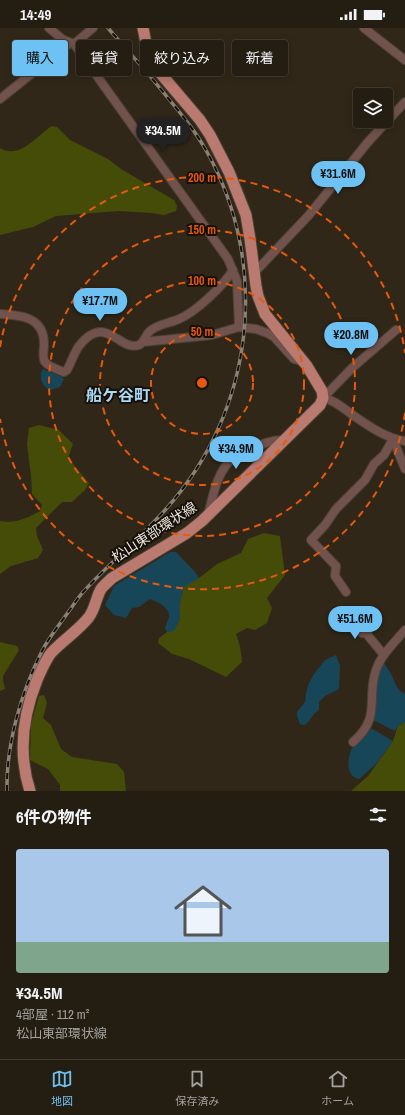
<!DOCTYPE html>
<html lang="ja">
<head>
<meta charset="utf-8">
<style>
  body { margin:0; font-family:"Archivo Narrow","Noto Sans JP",sans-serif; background:#2c261b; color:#f1f3f6; height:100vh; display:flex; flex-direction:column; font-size:15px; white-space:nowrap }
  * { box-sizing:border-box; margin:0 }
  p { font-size:13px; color:#a3a29f }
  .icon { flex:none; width:22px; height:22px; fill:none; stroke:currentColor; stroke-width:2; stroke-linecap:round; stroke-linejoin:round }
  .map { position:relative; height:763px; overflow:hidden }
  .drawer { display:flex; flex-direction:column; background:#241d12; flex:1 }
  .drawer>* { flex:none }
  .guide { position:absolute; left:12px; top:12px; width:381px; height:36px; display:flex; gap:8px }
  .tools { position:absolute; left:353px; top:60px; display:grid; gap:8px }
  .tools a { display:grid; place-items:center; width:40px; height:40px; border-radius:4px; background:#241d12; box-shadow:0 2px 10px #0003,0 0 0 1px #413b32; font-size:20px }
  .price { position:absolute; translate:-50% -34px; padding:0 9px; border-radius:14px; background:#6ec2f3; color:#111; font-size:13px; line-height:26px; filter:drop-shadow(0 1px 2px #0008) }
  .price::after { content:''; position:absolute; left:50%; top:24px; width:12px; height:9px; margin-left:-6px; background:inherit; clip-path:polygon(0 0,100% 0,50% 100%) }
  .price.selected { background:#222; color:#fff }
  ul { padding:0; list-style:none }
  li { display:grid; align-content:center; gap:8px; height:212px; padding:0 16px }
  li+li { border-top:1px solid #413b32 }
  li span { display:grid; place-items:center; height:124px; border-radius:4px; color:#555 }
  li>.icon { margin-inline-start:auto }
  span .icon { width:72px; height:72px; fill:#fffc; stroke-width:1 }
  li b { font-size:17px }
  h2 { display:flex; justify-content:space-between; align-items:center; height:48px; padding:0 16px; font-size:17px }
  .tag { padding:0 14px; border-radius:4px; background:#241d12; box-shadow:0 2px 10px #0003,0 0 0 1px #413b32; font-size:14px; line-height:36px }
  .tag.selected { background:#6ec2f3; color:#111 }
  .status { display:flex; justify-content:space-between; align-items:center; height:28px; padding:0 20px; background:#241d12; direction:ltr }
  .status svg { height:11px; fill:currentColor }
  .dock { display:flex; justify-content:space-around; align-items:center; height:56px; border-top:1px solid #413b32; background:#241d12; font-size:11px; color:#a3a29f }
  .dock a { display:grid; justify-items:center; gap:2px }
  .dock .selected { color:#6ec2f3 }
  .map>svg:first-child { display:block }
  .green { fill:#444c08 }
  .water { fill:#174659 }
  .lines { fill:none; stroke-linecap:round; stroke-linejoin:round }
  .minor-casing { stroke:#4a4233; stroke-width:10 }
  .primary-casing { stroke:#4a4233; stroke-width:13 }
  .minor { stroke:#72524c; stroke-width:8 }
  .primary { stroke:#bb7a6f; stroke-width:11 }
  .rail-casing { stroke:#8a8175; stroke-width:3.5 }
  .rail { stroke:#15100a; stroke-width:2; stroke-dasharray:6; stroke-linecap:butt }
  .ring { fill:none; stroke:#e8590c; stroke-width:2; stroke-dasharray:7 5 }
  .labels { text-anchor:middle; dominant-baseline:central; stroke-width:4; stroke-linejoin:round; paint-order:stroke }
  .street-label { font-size:14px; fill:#ece5db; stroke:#15100a }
  .quarter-label { font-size:16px; font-weight:bold; fill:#acd8f4; stroke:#15100a }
  .centre { fill:#e8590c; stroke:#15100a; stroke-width:2 }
  .ring-label { font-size:12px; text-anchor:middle; font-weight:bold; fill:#e8590c; stroke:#15100a; stroke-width:4; stroke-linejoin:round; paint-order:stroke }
</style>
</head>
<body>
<div class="status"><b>14:49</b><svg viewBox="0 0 49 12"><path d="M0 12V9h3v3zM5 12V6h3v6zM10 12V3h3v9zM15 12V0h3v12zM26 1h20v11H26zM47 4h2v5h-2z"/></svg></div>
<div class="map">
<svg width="405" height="763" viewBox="0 0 405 763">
  <rect width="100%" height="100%" fill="#302718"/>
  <!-- green -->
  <path class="green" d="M 52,98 L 57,99 L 70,112 L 108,131 L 121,141 L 174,172 L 177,178 L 176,183 L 164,187 L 151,185 L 119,183 L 56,188 L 33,199 L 0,207 L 0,120 C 20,132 36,108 52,98 Z
    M 39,397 L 59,402 L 73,416 L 68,430 L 89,455 L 85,462 L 72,474 L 62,474 L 36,500 L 37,508 L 43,522 L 38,530 L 11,538 L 0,546 L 0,493 C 14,496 28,490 40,483 L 42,477 L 32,466 L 31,448 L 27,416 L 29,400 Z
    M 264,505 L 280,508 L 285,547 L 267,570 L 272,580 L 267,595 L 255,602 L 247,600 L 236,606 L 240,618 L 242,634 L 226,649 L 189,631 L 172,626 L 158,615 L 159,610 L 167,604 L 174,602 L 180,591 L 180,574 L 184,558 L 199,550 L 217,536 L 241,525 L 248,511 Z
    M 0,614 L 17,618 L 19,622 L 3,648 L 3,652 L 5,661 L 0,663 Z
    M 44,667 L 47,675 L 43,690 L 51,697 L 61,721 L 72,729 L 117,736 L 124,744 L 126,763 L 60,763 L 60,757 L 48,741 L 30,732 L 31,696 L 39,668 Z
    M 405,694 L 405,763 L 351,763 L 368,748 L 393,713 L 398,698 Z"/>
  <!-- water -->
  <path class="water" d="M 43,341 L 62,349 L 64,351 L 60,359 L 50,362 C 42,358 38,349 43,341 Z
    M 170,524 L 176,524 L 195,544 L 199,550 L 184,559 L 180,574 L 180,591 L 174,603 L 167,604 L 165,600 C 166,597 169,591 169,587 C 169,579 156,573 150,571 L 139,579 L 132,580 L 126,590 L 114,587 L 105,577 L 114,558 Z
    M 336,627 L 340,638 L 339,661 L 325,668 L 319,674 L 319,682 C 311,687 311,694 304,697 L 300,696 L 297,688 L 297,684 L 305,674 L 306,665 L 309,655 L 314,646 L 325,632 Z
    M 383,634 C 386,638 390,643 392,648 C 395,655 397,662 405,666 L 405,694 L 398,698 L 395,703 L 373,692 L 375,683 L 377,652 Z
    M 369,699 L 393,713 L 376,736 L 359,751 C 345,748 347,729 353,718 C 357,711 364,705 369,699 Z"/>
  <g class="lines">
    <!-- minor casing -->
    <g class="minor-casing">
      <path id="minor" d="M 49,0 L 62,11 L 74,16 L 93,0
        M 364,0 L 405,32
        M 74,16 L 228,231 L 237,253 L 239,299 L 256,301 L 267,305 L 274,309 L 294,331 L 303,333
        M 0,71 L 70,15
        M 255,244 L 309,187 L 368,114 L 405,74
        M 0,286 C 21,287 44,289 44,316 C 44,322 42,330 45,334 C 49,339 59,342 64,344 L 67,342 C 71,335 74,325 79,318 C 106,284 119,324 139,317 C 145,314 145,307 150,303 C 158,296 170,295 179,291 C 196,284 223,258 233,242
        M 396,302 L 352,340 L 323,370 C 334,372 342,379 350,385 C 367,397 385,410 405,413
        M 143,314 L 212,307 L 239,299
        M 393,411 L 405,441
        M 208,487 C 213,468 217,443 233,430 C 239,426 245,425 250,422 C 262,416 270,412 283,412
        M 346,564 L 335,548 L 336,538 L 311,512 L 325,497 L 336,481 L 365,452 L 374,436 L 384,427 L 393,411
        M 351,590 L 362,605 L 368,602
        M 365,604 L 384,627
        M 353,714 C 382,689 366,672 376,642 C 381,627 394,615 405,602"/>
    </g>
    <!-- primary casing -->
    <g class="primary-casing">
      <path id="primary" d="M 30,763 C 18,726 23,687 37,652 C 41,643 45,633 51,625 C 63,612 78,603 89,589 C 95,581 96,570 101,561 C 104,557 108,554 112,550 L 187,505 L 202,493 L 320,377 L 323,370 L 322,363 L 307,338 L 265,286 L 258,268 L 256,258 L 250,211 L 246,187 L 229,144 L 210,107 L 200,92 L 161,46 L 146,15 L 143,0"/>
    </g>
    <!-- minor -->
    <use href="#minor" class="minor"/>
    <!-- primary -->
    <use href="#primary" class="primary"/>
    <!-- rail casing -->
    <g class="rail-casing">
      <path id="rail" d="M 7,763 C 6,716 21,665 42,623 C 49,609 60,596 69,583 C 74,576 79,568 85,562 C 111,534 141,509 166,481 C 254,383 271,239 207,124 C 196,104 182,87 168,70 C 149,46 128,23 108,0"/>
    </g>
    <!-- rail -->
    <use href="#rail" class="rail"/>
  </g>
  <!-- distance rings -->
  <g class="ring">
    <circle cx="202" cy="355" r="51"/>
    <circle cx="202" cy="355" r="102"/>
    <circle cx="202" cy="355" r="153"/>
    <path d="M405 385A205 205 0 0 1 0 391M0 319A205 205 0 0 1 405 325"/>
  </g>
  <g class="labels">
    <!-- street labels -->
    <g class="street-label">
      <text transform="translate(154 504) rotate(-33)">松山東部環状線</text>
    </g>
    <!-- quarter labels -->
    <g class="quarter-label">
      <text x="118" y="367">船ケ谷町</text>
    </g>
  </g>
  <circle cx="202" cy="355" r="6" class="centre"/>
  <g class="ring-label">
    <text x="202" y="154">200 m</text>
    <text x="202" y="206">150 m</text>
    <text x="202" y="257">100 m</text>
    <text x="202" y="308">50 m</text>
  </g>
</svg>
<div class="tools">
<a><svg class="icon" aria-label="layers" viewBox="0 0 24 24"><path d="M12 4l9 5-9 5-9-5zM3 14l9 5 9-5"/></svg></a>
</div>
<b class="price selected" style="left:163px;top:124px">¥34.5M</b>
<b class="price" style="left:338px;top:167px">¥31.6M</b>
<b class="price" style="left:100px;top:294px">¥17.7M</b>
<b class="price" style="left:351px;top:328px">¥20.8M</b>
<b class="price" style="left:236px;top:442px">¥34.9M</b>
<b class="price" style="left:355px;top:612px">¥51.6M</b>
<div class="guide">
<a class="tag selected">購入</a>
<a class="tag">賃貸</a>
<a class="tag">絞り込み</a>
<a class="tag">新着</a>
</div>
</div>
<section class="drawer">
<h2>6件の物件<svg class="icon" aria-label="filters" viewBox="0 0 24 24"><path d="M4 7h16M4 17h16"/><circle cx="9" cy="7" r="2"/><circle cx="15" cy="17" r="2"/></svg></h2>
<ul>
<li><span style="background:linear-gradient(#a9c7e8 75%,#7fa58c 0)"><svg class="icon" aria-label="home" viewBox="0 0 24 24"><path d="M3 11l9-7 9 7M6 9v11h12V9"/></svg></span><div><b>¥34.5M</b><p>4部屋 · 112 m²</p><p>松山東部環状線</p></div></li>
</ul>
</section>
<nav class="dock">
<a class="selected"><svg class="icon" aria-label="map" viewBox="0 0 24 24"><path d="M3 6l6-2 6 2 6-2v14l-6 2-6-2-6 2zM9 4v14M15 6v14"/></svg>地図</a>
<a><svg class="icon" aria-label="saved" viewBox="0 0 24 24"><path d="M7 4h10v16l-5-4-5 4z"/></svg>保存済み</a>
<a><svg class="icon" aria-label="home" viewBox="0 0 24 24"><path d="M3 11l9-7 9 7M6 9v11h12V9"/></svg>ホーム</a>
</nav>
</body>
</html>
